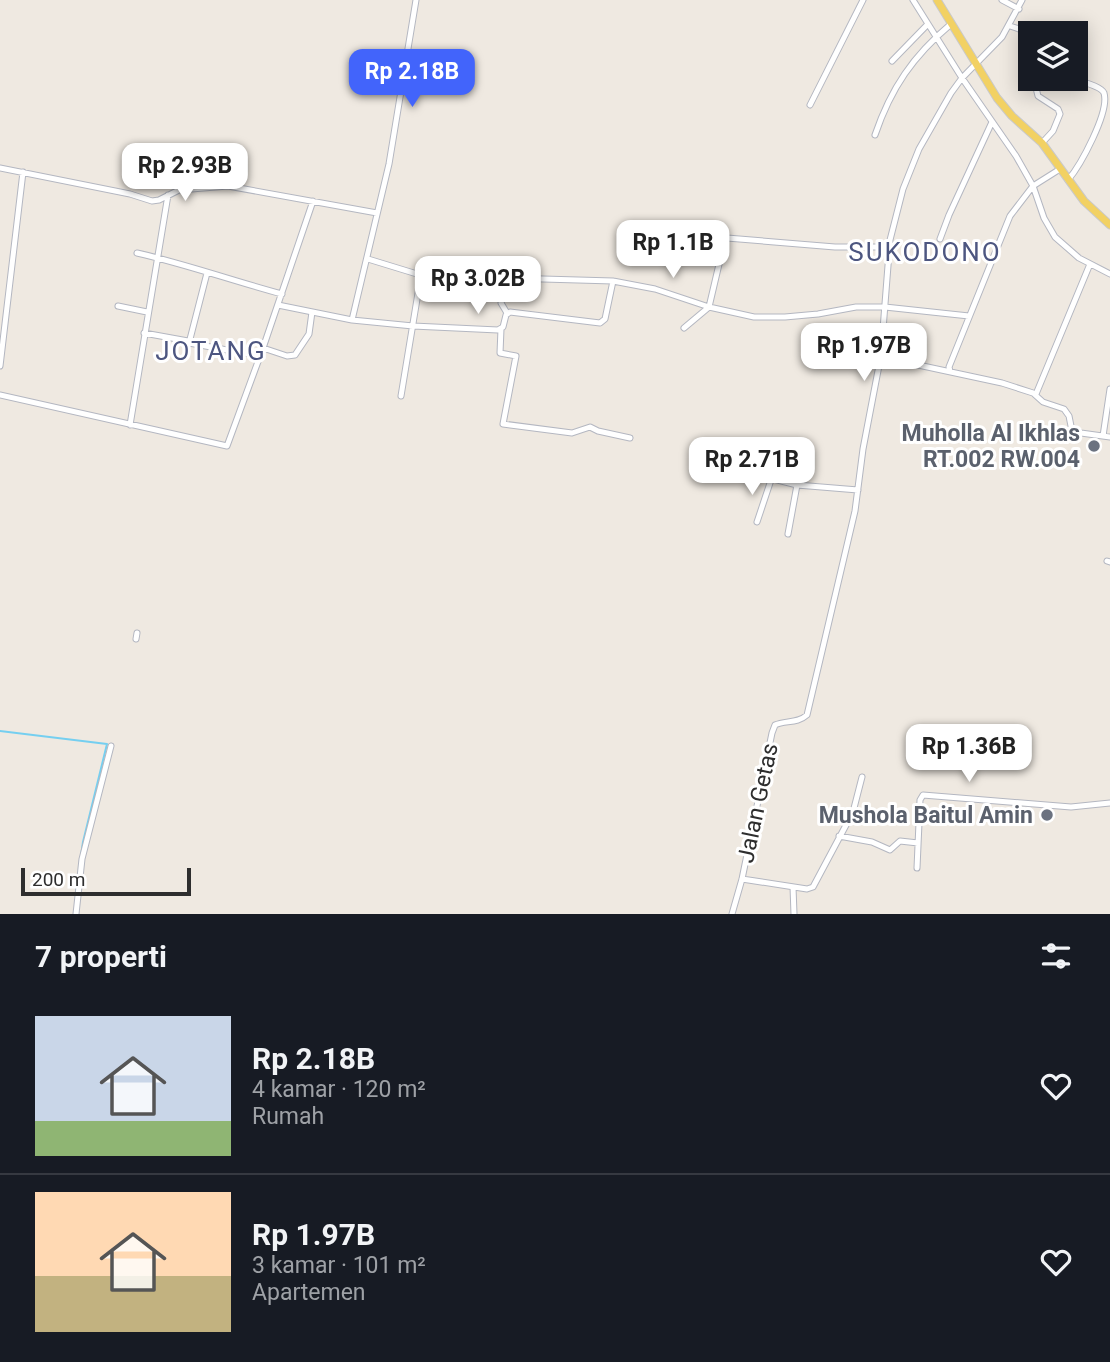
<!DOCTYPE html>
<html lang="id">
<head>
<meta charset="utf-8">
<style>
  body { margin:0; font-family:Roboto,sans-serif; background:#20242c; color:#f1f3f6; height:100vh; display:flex; flex-direction:column; font-size:26px; white-space:nowrap }
  * { box-sizing:border-box; margin:0 }
  p { font-size:23px; color:#9ea1a6 }
  .icon { flex:none; width:38px; height:38px; fill:none; stroke:currentColor; stroke-width:2; stroke-linecap:round; stroke-linejoin:round }
  .map { position:relative; height:914px; overflow:hidden }
  .details { display:flex; flex-direction:column; background:#171b24; flex:1 }
  .details>* { flex:none }
  .buttons { position:absolute; left:1018px; top:21px; display:grid; gap:14px }
  .buttons a { display:grid; place-items:center; width:70px; height:70px; border-radius:0px; background:#171b24; box-shadow:0 4px 18px #0003; font-size:35px }
  .scale { position:absolute; left:21px; bottom:18px; width:170px; box-sizing:border-box; padding-left:7px; border:4px solid #2e2e2e; border-top:0; font-size:19px; line-height:24px; white-space:nowrap; color:#2e2e2e; -webkit-text-stroke:5px #fff; paint-order:stroke }
  .price { position:absolute; translate:-50% -60px; padding:0 16px; border-radius:14px; background:#fff; color:#222; font-size:23px; line-height:46px; filter:drop-shadow(0 2px 4px #0008) }
  .price::after { content:''; position:absolute; left:50%; top:42px; width:21px; height:16px; margin-left:-10px; background:inherit; clip-path:polygon(0 0,100% 0,50% 100%) }
  .price.selected { background:#4264fb; color:#fff }
  ul { padding:0; list-style:none }
  li { display:flex; align-items:center; gap:21px; height:175px; padding:0 35px }
  li+li { border-top:2px solid #363941 }
  li span { display:grid; place-items:center; flex:none; width:196px; height:140px; border-radius:0px; color:#555 }
  li>.icon { margin-inline-start:auto }
  span .icon { width:84px; height:84px; fill:#fffc; stroke-width:1 }
  li b { font-size:30px }
  h2 { display:flex; justify-content:space-between; align-items:center; height:84px; padding:0 35px; font-size:30px }
  .map>svg:first-child { display:block }
  .lines { fill:none; stroke-linecap:round; stroke-linejoin:round }
  .stream { stroke:#75cff0; stroke-width:2 }
  .minor-casing { stroke:#b4b7c1; stroke-width:7 }
  .major-casing { stroke:#c9c9c9; stroke-width:9 }
  .minor { stroke:#fff; stroke-width:5 }
  .major { stroke:#f2d163; stroke-width:7 }
  .worship-dot { fill:#6b7280; stroke:#fff; stroke-width:2.5 }
  .labels { text-anchor:middle; dominant-baseline:central; stroke-width:6; stroke-linejoin:round; paint-order:stroke }
  .worship-label { font-size:23px; font-weight:bold; fill:#5b616d; stroke:#fff; text-anchor:end }
  .street-label { font-size:23px; fill:#2e2e2e; stroke:#fff }
  .quarter-label { font-size:26px; letter-spacing:2px; fill:#4d5680; stroke:#fff }
</style>
</head>
<body>
<div class="map">
<svg width="1110" height="914" viewBox="0 0 1110 914">
  <rect width="100%" height="100%" fill="#efe9e1"/>
  <g class="lines">
    <!-- stream -->
    <path class="stream" d="M 0,731 L 107,744 L 83,842 L 76,892"/>
    <!-- minor casing -->
    <g class="minor-casing">
      <path id="minor" d="M 416,0 L 389,164 L 352,320 L 413,326 L 498,330 L 503,327 L 506,315 L 510,312 L 600,323 L 605,319 L 613,281
        M 913,0 L 962,78 L 1016,156 L 1033,186 L 1044,218 L 1055,237 L 1079,258 L 1110,274
        M 1002,0 L 1019,9
        M 1010,26 L 1031,33
        M 892,61 L 927,25
        M 1040,79 L 1036,88 L 1038,96 L 1058,109 L 1060,114 L 1053,131 L 1042,143
        M 810,105 L 863,0
        M 875,135 C 891,88 913,56 951,24
        M 0,168 L 130,194 L 152,201 L 159,200 L 179,190 L 228,186 L 377,213
        M 1068,180 C 1080,166 1110,112 1104,93 C 1101,86 1082,82 1074,79
        M 940,239 L 949,215 L 992,122
        M 137,253 C 186,264 233,281 282,294
        M 368,259 L 417,274 L 434,276 L 613,281 L 655,289 L 709,307 L 754,317 L 785,317 L 818,314 L 856,307 L 885,307 L 969,316
        M 207,273 L 189,343 L 260,356
        M 278,305 L 352,320
        M 118,306 L 147,312
        M 507,313 L 501,303 L 509,277
        M 684,328 L 709,307 L 724,243 L 727,238 L 835,247 L 890,247
        M 501,329 L 500,353 L 516,356 L 503,424 L 572,433 L 590,427 L 598,431 L 630,438
        M 144,333 L 188,341
        M 263,348 L 287,356 L 295,355 L 309,334 L 312,312
        M 881,357 L 1002,383 L 1033,393 L 1043,402 L 1064,409 L 1069,416 L 1071,426 L 1081,433 L 1110,437
        M 0,366 L 23,172
        M 950,371 L 949,367 L 1010,216 L 1033,186 L 1060,169
        M 1036,394 L 1090,264
        M 0,395 L 227,446 L 263,348 L 313,201
        M 401,396 L 421,275
        M 130,425 L 168,195
        M 1103,436 L 1110,389
        M 710,463 L 797,485 L 858,490
        M 757,522 L 771,480
        M 788,534 L 797,485
        M 1107,561 L 1110,562
        M 136,639 L 137,633
        M 839,836 L 872,842 L 890,850 L 900,841 L 918,843
        M 917,868 L 920,800 L 923,795 L 1071,807 L 1110,803
        M 742,879 L 807,889 L 813,887 L 853,812 L 862,777
        M 793,887 L 794,914
        M 76,914 L 82,859 L 111,746
        M 732,914 L 742,879 L 772,733 L 775,725 C 785,720 797,724 807,715 L 855,511 L 863,449 L 881,355 L 890,240 L 903,189 L 919,149 L 951,93 L 962,78 L 1002,37 L 1022,0"/>
    </g>
    <!-- major casing -->
    <g class="major-casing">
      <path id="major" d="M 937,0 L 997,98 L 1012,116 L 1042,143 L 1084,201 L 1110,225"/>
    </g>
    <!-- minor -->
    <use href="#minor" class="minor"/>
    <!-- major -->
    <use href="#major" class="major"/>
  </g>
  <!-- markers -->
  <g class="worship-dot">
    <circle cx="1094" cy="446" r="7"/>
    <circle cx="1047" cy="815" r="7"/>
  </g>
  <g class="labels">
    <!-- worship labels -->
    <g class="worship-label">
      <text x="1080" y="433">Muholla Al Ikhlas<tspan x="1080" dy="26">RT.002 RW.004</tspan></text>
      <text x="1033" y="815">Mushola Baitul Amin</text>
    </g>
    <!-- street labels -->
    <g class="street-label">
      <text transform="translate(758 803) rotate(-78)">Jalan Getas</text>
    </g>
    <!-- quarter labels -->
    <g class="quarter-label">
      <text x="925" y="252">SUKODONO</text>
      <text x="211" y="351">JOTANG</text>
    </g>
  </g>
</svg>
<div class="buttons">
<a><svg class="icon" aria-label="layers" viewBox="0 0 24 24"><path d="M12 4l9 5-9 5-9-5zM3 14l9 5 9-5"/></svg></a>
</div>
<div class="scale">200 m</div>
<b class="price selected" style="left:412px;top:109px">Rp 2.18B</b>
<b class="price" style="left:185px;top:203px">Rp 2.93B</b>
<b class="price" style="left:673px;top:280px">Rp 1.1B</b>
<b class="price" style="left:478px;top:316px">Rp 3.02B</b>
<b class="price" style="left:864px;top:383px">Rp 1.97B</b>
<b class="price" style="left:752px;top:497px">Rp 2.71B</b>
<b class="price" style="left:969px;top:784px">Rp 1.36B</b>
</div>
<section class="details">
<h2>7 properti<svg class="icon" aria-label="filters" viewBox="0 0 24 24"><path d="M4 7h16M4 17h16"/><circle cx="9" cy="7" r="2"/><circle cx="15" cy="17" r="2"/></svg></h2>
<ul>
<li><span style="background:linear-gradient(#c9d6e8 75%,#8fb573 0)"><svg class="icon" aria-label="home" viewBox="0 0 24 24"><path d="M3 11l9-7 9 7M6 9v11h12V9"/></svg></span><div><b>Rp 2.18B</b><p>4 kamar · 120 m²</p><p>Rumah</p></div><svg class="icon" aria-label="heart" viewBox="0 0 24 24"><path d="M12 20l-8-8c-3-5 5-10 8-4 3-6 11-1 8 4z"/></svg></li>
<li><span style="background:linear-gradient(#ffd9b3 60%,#c2b280 0)"><svg class="icon" aria-label="home" viewBox="0 0 24 24"><path d="M3 11l9-7 9 7M6 9v11h12V9"/></svg></span><div><b>Rp 1.97B</b><p>3 kamar · 101 m²</p><p>Apartemen</p></div><svg class="icon" aria-label="heart" viewBox="0 0 24 24"><path d="M12 20l-8-8c-3-5 5-10 8-4 3-6 11-1 8 4z"/></svg></li>
</ul>
</section>
</body>
</html>
